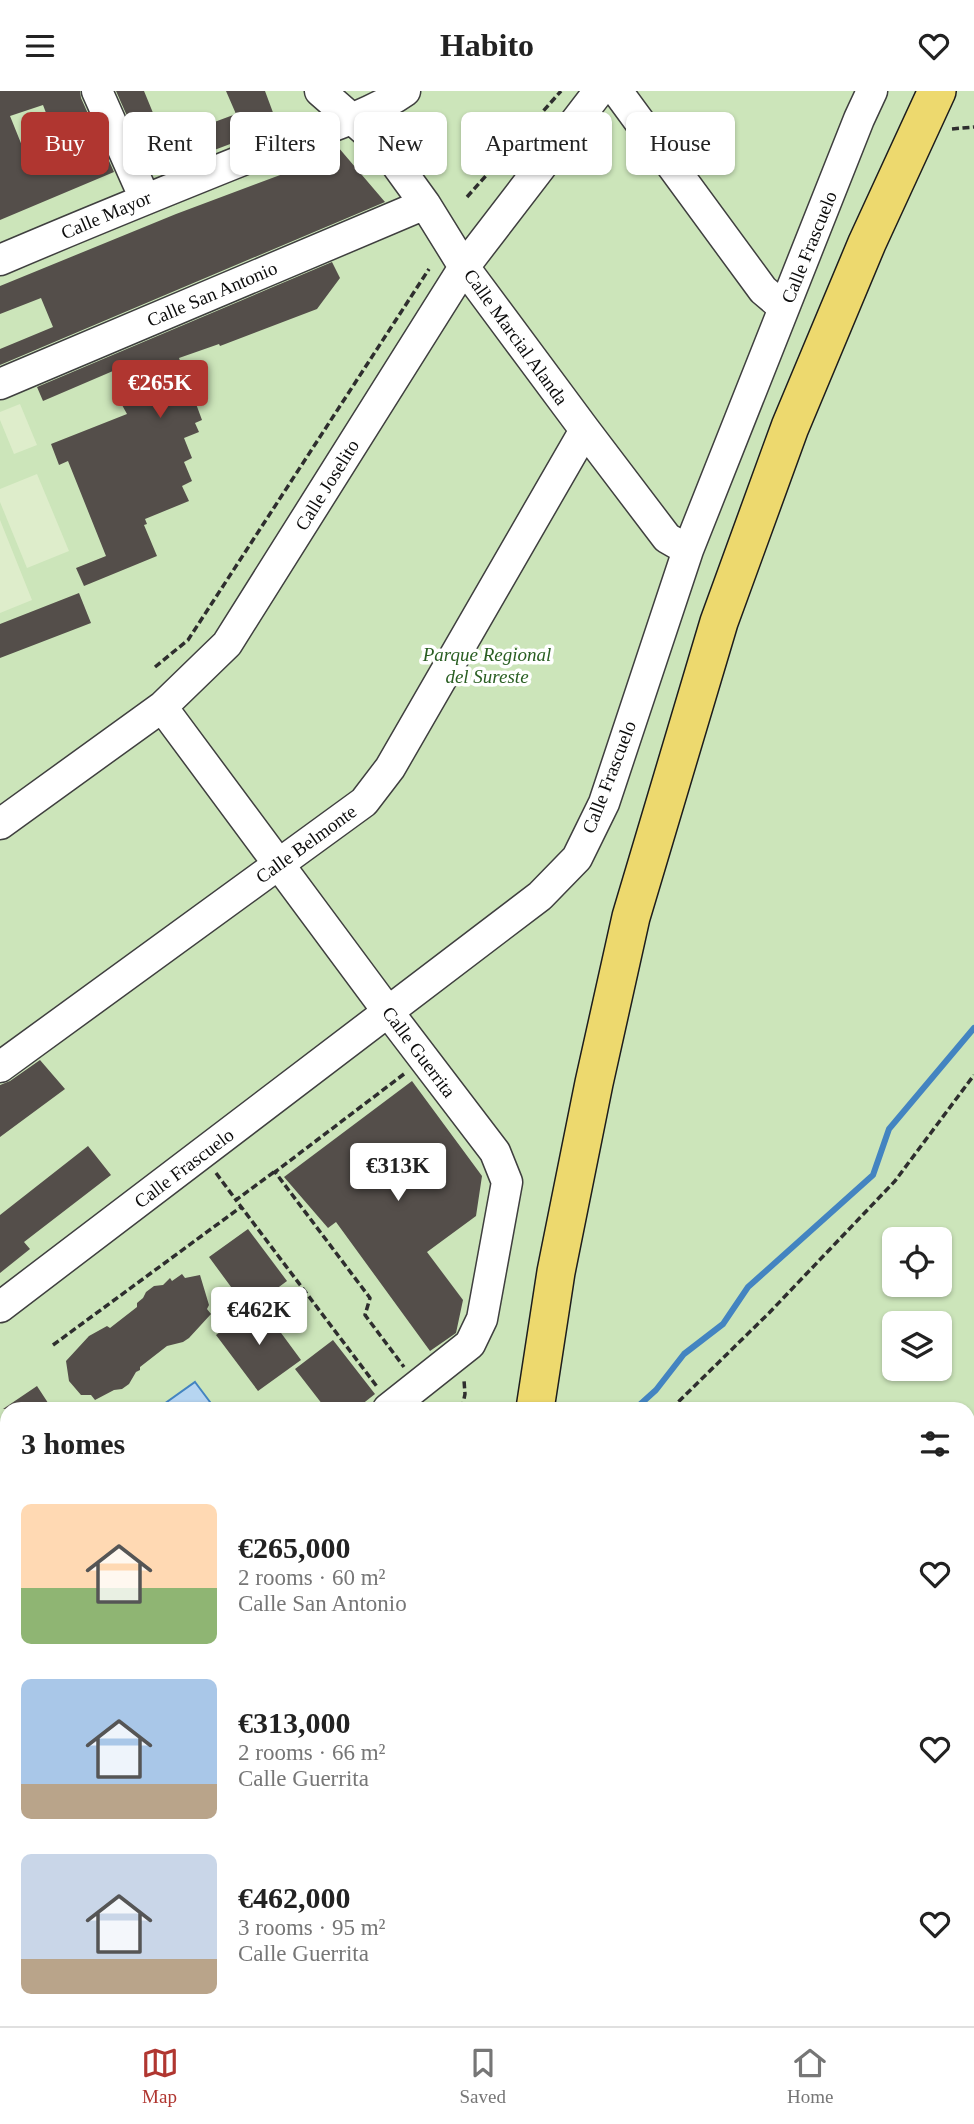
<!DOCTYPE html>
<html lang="en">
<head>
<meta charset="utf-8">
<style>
  body { margin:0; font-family:Georgia,serif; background:#f6f6f6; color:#222; height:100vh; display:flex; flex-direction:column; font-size:26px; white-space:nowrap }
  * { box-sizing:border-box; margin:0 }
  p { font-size:23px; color:#767676 }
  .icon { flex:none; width:38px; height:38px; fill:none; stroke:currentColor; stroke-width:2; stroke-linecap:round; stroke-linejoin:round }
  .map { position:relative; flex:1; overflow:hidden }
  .side { position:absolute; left:0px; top:1311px; width:975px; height:625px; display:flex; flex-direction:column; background:#fff; border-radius:21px 21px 0 0; box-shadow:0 2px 5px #0004 }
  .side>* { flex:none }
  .guide { position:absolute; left:21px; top:21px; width:933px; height:63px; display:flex; gap:14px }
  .buttons { position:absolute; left:882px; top:1136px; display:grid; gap:14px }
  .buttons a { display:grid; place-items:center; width:70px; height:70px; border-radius:10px; background:#fff; box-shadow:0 2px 5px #0004; font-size:35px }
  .price { position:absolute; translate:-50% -60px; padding:0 16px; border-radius:7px; background:#fff; color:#222; font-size:23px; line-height:46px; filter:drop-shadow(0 2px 4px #0008) }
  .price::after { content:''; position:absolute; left:50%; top:42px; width:21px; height:16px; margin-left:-10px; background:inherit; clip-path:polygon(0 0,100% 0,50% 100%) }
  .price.on { background:#b03630; color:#fff }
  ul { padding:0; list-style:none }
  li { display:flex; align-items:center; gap:21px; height:175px; padding:0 21px }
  li span { display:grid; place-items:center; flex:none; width:196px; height:140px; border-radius:10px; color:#555 }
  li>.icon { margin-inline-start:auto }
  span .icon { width:84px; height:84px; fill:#fffc; stroke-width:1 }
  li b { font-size:30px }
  h2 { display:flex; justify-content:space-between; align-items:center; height:84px; padding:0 21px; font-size:30px }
  .pill { padding:0 24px; border-radius:10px; background:#fff; box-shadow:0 2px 5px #0004; font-size:24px; line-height:63px }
  .pill.on { background:#b03630; color:#fff }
  header { display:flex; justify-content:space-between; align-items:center; height:91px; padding:0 21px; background:#fff; font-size:32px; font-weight:700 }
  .dock { display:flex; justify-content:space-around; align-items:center; height:98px; border-top:2px solid #e0e0e0; background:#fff; font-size:19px; color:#767676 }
  .dock a { display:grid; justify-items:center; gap:4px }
  .dock .on { color:#b03630 }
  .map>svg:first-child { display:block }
  .green { fill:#cce5ba; fill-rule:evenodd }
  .cemetery { fill:#d1ddc0 }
  .pitch { fill:#deedcb }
  .water { fill:#b6d5f1; stroke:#4384c1; stroke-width:2 }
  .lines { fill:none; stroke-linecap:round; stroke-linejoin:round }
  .stream { stroke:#4384c1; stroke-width:6 }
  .building { fill:#544e4a; fill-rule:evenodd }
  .minor-casing { stroke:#3f3f3f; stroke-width:33 }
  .major-casing { stroke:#1d1d1d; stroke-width:40 }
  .path { stroke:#2e2e2e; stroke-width:3.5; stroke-dasharray:7 3.5; stroke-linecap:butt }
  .minor { stroke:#fff; stroke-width:30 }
  .major { stroke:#edd96e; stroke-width:37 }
  .labels { text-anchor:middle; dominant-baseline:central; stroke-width:7; stroke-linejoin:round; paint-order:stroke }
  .street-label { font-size:19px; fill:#0c0c0c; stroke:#fff }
  .park-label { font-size:19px; font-style:italic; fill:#295e22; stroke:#fff }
</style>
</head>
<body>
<header><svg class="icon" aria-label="menu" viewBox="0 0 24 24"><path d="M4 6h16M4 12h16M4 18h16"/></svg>Habito<svg class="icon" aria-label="heart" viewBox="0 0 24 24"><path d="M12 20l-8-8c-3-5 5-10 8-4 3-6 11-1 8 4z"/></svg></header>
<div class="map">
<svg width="974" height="1935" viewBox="0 0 974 1935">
  <rect width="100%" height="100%" fill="#fdfced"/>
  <!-- green -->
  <path class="green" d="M 0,0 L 974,0 L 974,1935 L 0,1935 ZM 894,1148 L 940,1148 L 940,1194 L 894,1194 ZM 894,1232 L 940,1232 L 940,1278 L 894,1278 ZM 7,1318 L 968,1318 L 968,1928 L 7,1928 Z"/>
  <!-- cemetery -->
  <path class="cemetery" d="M 314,1929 L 349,1929 L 351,1935 L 299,1935 Z"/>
  <!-- pitch -->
  <path class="pitch" d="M 20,313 L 37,354 L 14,363 L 0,329 L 0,321 Z
    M 37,383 L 69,460 L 27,477 L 0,411 L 0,398 Z
    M 0,429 L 32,509 L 0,522 Z"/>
  <!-- water -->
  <path class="water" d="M 195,1291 L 210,1311 L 200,1318 L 157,1318 Z
    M 7,1526 L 7,1568 L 1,1573 L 0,1531 Z"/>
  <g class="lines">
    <!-- stream -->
    <path class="stream" d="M 635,1318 L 656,1299 L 684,1263 L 723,1233 L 748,1196 L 873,1084 L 889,1038 L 974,937
      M 41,1935 L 47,1928"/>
  </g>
  <!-- building -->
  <path class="building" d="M 0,0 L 80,0 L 81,7 L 114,81 L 0,129 ZM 43,14 L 64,69 L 33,82 L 10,25 Z
    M 116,0 L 144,0 L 158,34 L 135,43 Z
    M 226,0 L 265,0 L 278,35 L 164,78 L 155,53 L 236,23 Z
    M 338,56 L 385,111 L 0,274 L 0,258 L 53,236 L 41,207 L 0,223 L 0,195 L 176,123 L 307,74 Z
    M 332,171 L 340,187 L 317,218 L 220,255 L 219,253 L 179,267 L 202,329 L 195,332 L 199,341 L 184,347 L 192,367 L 184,371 L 192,390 L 182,395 L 189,410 L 145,428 L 147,433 L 144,434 L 157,465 L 84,495 L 76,477 L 106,465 L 68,370 L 59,374 L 51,353 L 127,323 L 122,314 L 132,310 L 120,277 L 43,310 L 37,296 Z
    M 79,502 L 91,532 L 0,567 L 0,533 Z
    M 40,969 L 65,998 L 0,1046 L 0,994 L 10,990 Z
    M 412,990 L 482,1085 L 476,1125 L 427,1161 L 463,1209 L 456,1242 L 430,1260 L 336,1131 L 328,1137 L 284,1086 Z
    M 88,1055 L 111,1084 L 24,1151 L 30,1158 L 0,1182 L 0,1124 Z
    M 248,1138 L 287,1190 L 248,1219 L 209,1166 Z
    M 182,1183 L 185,1187 L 200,1184 L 209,1214 L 207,1218 L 211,1223 L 189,1247 L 183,1251 L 167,1255 L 140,1276 L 140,1279 L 136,1281 L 129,1293 L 122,1298 L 114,1299 L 95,1309 L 91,1304 L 81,1304 L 69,1290 L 66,1270 L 89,1245 L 107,1235 L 110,1237 L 137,1216 L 137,1212 L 143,1207 L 146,1201 L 154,1195 L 163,1194 L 170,1187 L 172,1190 Z
    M 259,1212 L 301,1269 L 258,1300 L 216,1244 Z
    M 333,1249 L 375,1303 L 356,1318 L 326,1318 L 295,1278 Z
    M 37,1295 L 52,1318 L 3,1318 Z"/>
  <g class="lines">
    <!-- minor casing -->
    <g class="minor-casing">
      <path id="minor" d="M 97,0 L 145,108
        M 320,0 L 383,55 L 425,113 L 464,176 L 585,339 L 667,447 L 688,459
        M 617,0 L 763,199 L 784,217
        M 0,169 C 89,131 178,95 268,59 C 309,43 370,25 405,0
        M 0,293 L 425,113
        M 162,616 L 389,922 L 495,1061 L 507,1091 L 482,1228 L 470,1253 L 388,1318
        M 0,733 L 162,616 L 227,553 L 464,176 L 599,0
        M 0,976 L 364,711 L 390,677 L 585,339
        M 0,1216 L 540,805 L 577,767 L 604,712 L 688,459 L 859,28 L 872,0
        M 0,1471 L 7,1482
        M 0,1608 L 7,1608
        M 0,1880 L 7,1873
        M 174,1935 L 174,1928"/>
    </g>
    <!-- major casing -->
    <g class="major-casing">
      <path id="major" d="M 535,1318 L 556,1181 L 594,992 L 631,826 L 719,531 L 790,336 L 867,152 L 937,0
        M 488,1935 L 488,1928"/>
    </g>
    <!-- path -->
    <path class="path" d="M 952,38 L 974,36
      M 467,106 L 561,0
      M 155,576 L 188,549 L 429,178
      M 404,983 L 275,1081 L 370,1207 L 365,1224 L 404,1276
      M 274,1081 L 236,1109 L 378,1297
      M 216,1082 L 236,1109
      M 53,1254 L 241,1116
      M 462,1318 L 465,1303 L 464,1289
      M 671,1318 L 769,1222 L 895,1090 L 974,984
      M 0,1640 L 7,1654
      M 571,1928 L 573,1935"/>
    <!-- minor -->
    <use href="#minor" class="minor"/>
    <!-- major -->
    <use href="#major" class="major"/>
  </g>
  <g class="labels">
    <!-- street labels -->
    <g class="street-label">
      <text transform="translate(106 124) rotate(-23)">Calle Mayor</text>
      <text transform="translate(809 156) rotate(-68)">Calle Frascuelo</text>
      <text transform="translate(212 203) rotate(-23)">Calle San Antonio</text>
      <text transform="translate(516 246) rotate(54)">Calle Marcial Alanda</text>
      <text transform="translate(327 394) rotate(-58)">Calle Joselito</text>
      <text transform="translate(609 686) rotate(-69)">Calle Frascuelo</text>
      <text transform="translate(306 753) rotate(-36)">Calle Belmonte</text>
      <text transform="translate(419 961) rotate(53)">Calle Guerrita</text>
      <text transform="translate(184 1077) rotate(-37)">Calle Frascuelo</text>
    </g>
    <!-- park labels -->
    <g class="park-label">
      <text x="487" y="563">Parque Regional<tspan x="487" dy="22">del Sureste</tspan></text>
    </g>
  </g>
</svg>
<div class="buttons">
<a><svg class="icon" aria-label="locate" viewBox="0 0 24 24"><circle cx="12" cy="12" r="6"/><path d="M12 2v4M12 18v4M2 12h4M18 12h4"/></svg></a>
<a><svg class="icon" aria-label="layers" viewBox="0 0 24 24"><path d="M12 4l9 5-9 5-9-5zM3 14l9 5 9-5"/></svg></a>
</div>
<b class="price on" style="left:160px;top:329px">€265K</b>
<b class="price" style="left:398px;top:1112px">€313K</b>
<b class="price" style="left:259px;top:1256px">€462K</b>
<div class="guide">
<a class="pill on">Buy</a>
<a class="pill">Rent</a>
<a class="pill">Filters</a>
<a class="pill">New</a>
<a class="pill">Apartment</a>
<a class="pill">House</a>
</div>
<section class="side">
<h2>3 homes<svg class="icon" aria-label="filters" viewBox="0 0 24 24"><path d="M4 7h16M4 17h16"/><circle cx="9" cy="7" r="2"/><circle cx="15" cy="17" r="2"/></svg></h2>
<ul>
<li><span style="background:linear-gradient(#ffd9b3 60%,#8fb573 0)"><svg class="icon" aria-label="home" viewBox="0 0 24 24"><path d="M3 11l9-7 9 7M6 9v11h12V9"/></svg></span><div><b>€265,000</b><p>2 rooms · 60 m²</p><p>Calle San Antonio</p></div><svg class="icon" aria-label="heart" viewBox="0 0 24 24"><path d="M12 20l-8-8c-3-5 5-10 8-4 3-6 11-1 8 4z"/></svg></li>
<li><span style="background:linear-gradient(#a9c7e8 75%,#b9a48a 0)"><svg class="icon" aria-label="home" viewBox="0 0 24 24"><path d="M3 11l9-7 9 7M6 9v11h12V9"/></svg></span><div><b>€313,000</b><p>2 rooms · 66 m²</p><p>Calle Guerrita</p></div><svg class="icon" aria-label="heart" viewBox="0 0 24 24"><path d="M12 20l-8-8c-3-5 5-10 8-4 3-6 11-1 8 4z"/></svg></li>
<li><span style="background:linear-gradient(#c9d6e8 75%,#b9a48a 0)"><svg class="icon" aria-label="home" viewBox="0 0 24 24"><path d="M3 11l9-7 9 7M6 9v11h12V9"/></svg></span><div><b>€462,000</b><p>3 rooms · 95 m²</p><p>Calle Guerrita</p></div><svg class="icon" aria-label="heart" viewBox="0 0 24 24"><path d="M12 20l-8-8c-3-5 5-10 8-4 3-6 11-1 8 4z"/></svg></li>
</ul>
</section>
</div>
<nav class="dock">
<a class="on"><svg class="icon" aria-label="map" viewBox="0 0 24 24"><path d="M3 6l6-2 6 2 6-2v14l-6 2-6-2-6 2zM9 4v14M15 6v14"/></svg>Map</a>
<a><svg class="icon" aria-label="saved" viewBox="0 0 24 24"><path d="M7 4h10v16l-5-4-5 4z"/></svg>Saved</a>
<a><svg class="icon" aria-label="home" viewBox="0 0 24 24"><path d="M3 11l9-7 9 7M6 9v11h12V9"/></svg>Home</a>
</nav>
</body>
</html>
